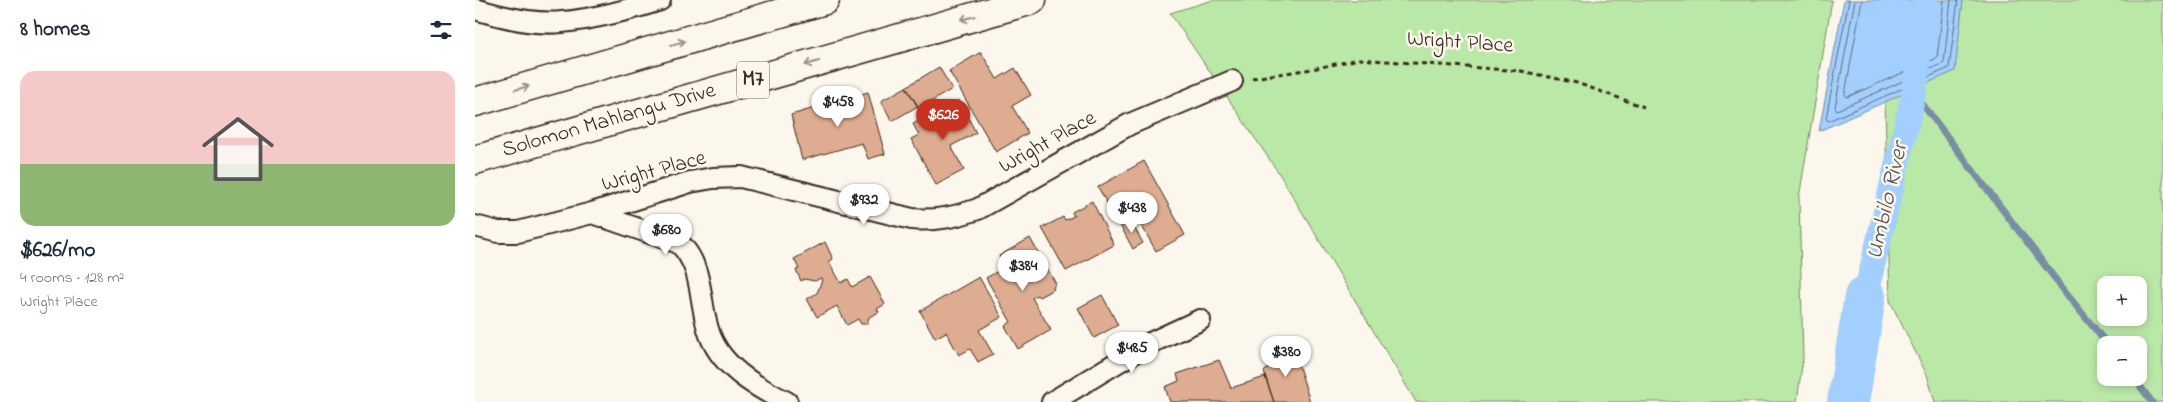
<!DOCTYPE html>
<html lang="en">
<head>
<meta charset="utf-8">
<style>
  body { margin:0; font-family:"Indie Flower",sans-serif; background:#f6f6f7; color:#1f2937; height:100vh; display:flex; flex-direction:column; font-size:19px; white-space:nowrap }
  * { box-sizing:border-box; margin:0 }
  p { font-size:16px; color:#747a83 }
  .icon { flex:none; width:28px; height:28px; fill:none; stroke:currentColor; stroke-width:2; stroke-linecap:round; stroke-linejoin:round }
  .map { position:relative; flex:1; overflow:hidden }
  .details { display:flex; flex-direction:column; background:#fff; width:475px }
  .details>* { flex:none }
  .buttons { position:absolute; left:1622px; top:276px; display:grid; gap:10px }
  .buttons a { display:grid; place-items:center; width:50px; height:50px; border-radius:10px; background:#fff; box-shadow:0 2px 8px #0003; font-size:25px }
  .price { position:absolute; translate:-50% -42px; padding:0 11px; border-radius:18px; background:#fff; color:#222; font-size:16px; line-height:32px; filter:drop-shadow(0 1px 2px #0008) }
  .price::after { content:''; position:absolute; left:50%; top:30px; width:15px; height:11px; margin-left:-8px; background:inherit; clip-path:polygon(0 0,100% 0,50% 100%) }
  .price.selected { background:#c8321e; color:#fff }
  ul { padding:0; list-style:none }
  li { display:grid; align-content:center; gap:10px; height:265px; padding:0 20px }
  li span { display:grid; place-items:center; height:155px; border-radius:15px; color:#555 }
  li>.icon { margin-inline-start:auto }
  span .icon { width:90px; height:90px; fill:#fffc; stroke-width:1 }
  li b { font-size:21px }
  h2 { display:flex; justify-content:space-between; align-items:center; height:60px; padding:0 20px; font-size:21px }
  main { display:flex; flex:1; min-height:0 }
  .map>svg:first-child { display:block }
  .green { fill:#bae8a7; stroke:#7a8962; fill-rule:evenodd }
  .water { fill:#a2cffd; stroke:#798da4 }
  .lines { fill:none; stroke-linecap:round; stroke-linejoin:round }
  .shore { stroke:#646c77; stroke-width:1 }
  .stream { stroke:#798da4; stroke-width:7 }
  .canal { stroke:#a2cffd; stroke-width:25 }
  .river { stroke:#a2cffd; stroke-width:42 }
  .building { fill:#deac90; stroke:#3b2a1e }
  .minor-casing { stroke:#3b2a1e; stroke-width:24 }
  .trunk-casing { stroke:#3b2a1e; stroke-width:31 }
  .path { stroke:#3b2a1e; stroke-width:3; stroke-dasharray:5 4; stroke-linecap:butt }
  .minor { stroke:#fbf7ec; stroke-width:20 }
  .trunk { stroke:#fbf7ec; stroke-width:28 }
  .oneway { stroke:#9b9085 }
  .labels { text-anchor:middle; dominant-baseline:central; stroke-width:5; stroke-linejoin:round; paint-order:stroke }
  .shield { fill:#fbf7ec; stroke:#75685c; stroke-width:1 }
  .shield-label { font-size:21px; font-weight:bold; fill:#3b2a1e }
  .street-label { font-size:22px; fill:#3b2a1e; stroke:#fbf7ec }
  .water-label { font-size:24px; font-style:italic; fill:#555356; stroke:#fbf7ec }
</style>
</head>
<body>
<main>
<section class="details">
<h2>8 homes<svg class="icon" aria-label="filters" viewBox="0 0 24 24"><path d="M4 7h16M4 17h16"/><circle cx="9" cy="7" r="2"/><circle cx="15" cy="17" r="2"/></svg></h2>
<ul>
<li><span style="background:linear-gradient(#f6c9c9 60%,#8fb573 0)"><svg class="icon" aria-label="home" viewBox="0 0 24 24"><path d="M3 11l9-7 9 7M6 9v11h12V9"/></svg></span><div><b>$626/mo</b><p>4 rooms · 128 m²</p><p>Wright Place</p></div></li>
</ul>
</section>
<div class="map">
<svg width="1688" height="402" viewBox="0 0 1688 402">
  <rect width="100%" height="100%" fill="#fbf7ec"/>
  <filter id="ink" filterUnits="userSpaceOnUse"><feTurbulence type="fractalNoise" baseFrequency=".02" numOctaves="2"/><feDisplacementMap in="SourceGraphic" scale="10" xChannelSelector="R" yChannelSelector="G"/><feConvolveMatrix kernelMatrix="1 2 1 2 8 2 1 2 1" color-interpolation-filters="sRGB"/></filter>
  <g filter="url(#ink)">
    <!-- green -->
    <path class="green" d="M 738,0 L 1357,0 L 1324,198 L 1328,358 L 1322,402 L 941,402 L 805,175 L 695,13 Z
      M 1488,0 L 1688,0 L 1688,402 L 1460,402 L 1452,375 L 1415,301 L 1410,101 L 1479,71 ZM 1631,285 L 1664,285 L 1664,318 L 1631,318 ZM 1631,345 L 1664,345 L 1664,378 L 1631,378 Z"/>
    <!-- water -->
    <path class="water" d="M 1369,0 L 1488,0 L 1480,71 L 1344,131 Z"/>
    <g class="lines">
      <!-- shore -->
      <path class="shore" d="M 1374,0 L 1351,118 L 1353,121 L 1474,68 L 1483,0
        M 1380,0 L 1360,107 L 1362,110 L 1469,63 L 1476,0
        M 1387,0 L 1370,94 L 1372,97 L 1462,58 L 1469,0"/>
      <!-- stream -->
      <path class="stream" d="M 1439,93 L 1594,297 L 1633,345
        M 1659,378 L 1677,402"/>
      <!-- canal -->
      <path class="canal" d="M 1390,297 L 1439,93 L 1450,0"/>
      <!-- river -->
      <path class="river" d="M 1373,402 L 1390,297"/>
    </g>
    <!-- building -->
    <path class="building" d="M 506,52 L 522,79 L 540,68 L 556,95 L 537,106 L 553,133 L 521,152 L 474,71 Z
      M 464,67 L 477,89 L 444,109 L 431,87 Z
      M 431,87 L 443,106 L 417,121 L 406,101 Z
      M 393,92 L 410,154 L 393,159 L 387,143 L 327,160 L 316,115 Z
      M 484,100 L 501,133 L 476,146 L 489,170 L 461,185 L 436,139 L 444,135 L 438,124 Z
      M 669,161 L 710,235 L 681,251 L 656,207 L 639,216 L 623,187 Z
      M 617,201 L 639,245 L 591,271 L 567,228 L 588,217 L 590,220 L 599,216 L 597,212 Z
      M 655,220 L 668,243 L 658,249 L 645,225 Z
      M 555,238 L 581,284 L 578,287 L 579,289 L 564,297 L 562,295 L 557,298 L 576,330 L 543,349 L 530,326 L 536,322 L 511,278 L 530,267 L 524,256 Z
      M 350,242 L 358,259 L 354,262 L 366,283 L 373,279 L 377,287 L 395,277 L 410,304 L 402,309 L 404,312 L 394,317 L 392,324 L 386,324 L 383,319 L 372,325 L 362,306 L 342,317 L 332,299 L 342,293 L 347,280 L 346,278 L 340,281 L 329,279 L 326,281 L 321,270 L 324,269 L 319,259 Z
      M 504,277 L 527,317 L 504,330 L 518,354 L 503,362 L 495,349 L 484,355 L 471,332 L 460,338 L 445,311 Z
      M 627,295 L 643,325 L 619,338 L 603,308 Z
      M 816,341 L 835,402 L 799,402 L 789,372 Z
      M 744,360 L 756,388 L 790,377 L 799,402 L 695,402 L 690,387 L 704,381 L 702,374 Z"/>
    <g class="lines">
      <!-- minor casing -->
      <g class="minor-casing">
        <path id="minor" d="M 0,9 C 27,17 59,25 87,22 C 115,20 158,9 185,0
          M 117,213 L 204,243 C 228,266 224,299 233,329 C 243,365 280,387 312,402
          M 0,226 L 23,232 L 43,232 L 117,213 L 215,182 L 238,178 L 266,177 L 437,219 C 461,221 480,217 503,209 L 655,124 L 757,81
          M 577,402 L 671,345 L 725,320"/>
      </g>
      <!-- trunk casing -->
      <g class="trunk-casing">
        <path id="trunk" d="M 0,102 L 350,0
          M 0,160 L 557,0"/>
      </g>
      <!-- path -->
      <path class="path" d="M 777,78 L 837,69 L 884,59 L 1046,71 L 1102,83 L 1169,107"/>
      <!-- minor -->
      <use href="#minor" class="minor"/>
      <!-- trunk -->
      <use href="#trunk" class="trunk"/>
    </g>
    <!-- one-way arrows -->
    <defs><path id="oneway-shaft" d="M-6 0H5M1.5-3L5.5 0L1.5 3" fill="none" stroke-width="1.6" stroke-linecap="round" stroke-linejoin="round" transform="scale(1.25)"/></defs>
    <g class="oneway">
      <use href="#oneway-shaft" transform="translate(493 18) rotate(164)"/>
      <use href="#oneway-shaft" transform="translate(203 43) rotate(-16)"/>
      <use href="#oneway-shaft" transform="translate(337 63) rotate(164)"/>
      <use href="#oneway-shaft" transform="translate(47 88) rotate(-16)"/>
    </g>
  </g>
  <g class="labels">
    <!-- shield labels -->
    <rect class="shield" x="262" y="61.5" width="32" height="37" rx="4"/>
    <g class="shield-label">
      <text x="278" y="80">M7</text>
    </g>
    <!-- street labels -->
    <g class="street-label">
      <text transform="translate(985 43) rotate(4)">Wright Place</text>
      <text transform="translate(134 121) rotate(-16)">Solomon Mahlangu Drive</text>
      <text transform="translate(573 143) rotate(-29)">Wright Place</text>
      <text transform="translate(179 172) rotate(-15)">Wright Place</text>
    </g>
    <!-- water labels -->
    <g class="water-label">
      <text transform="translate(1413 201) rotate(-77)">Umbilo River</text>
    </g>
  </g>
</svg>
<div class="buttons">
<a>+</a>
<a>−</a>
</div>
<b class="price" style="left:363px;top:128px">$458</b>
<b class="price selected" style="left:468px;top:141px">$626</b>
<b class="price" style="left:389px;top:226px">$932</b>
<b class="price" style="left:657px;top:234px">$438</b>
<b class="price" style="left:191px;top:256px">$680</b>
<b class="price" style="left:548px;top:292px">$384</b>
<b class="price" style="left:657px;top:374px">$485</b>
<b class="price" style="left:811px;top:378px">$380</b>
</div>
</main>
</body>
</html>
